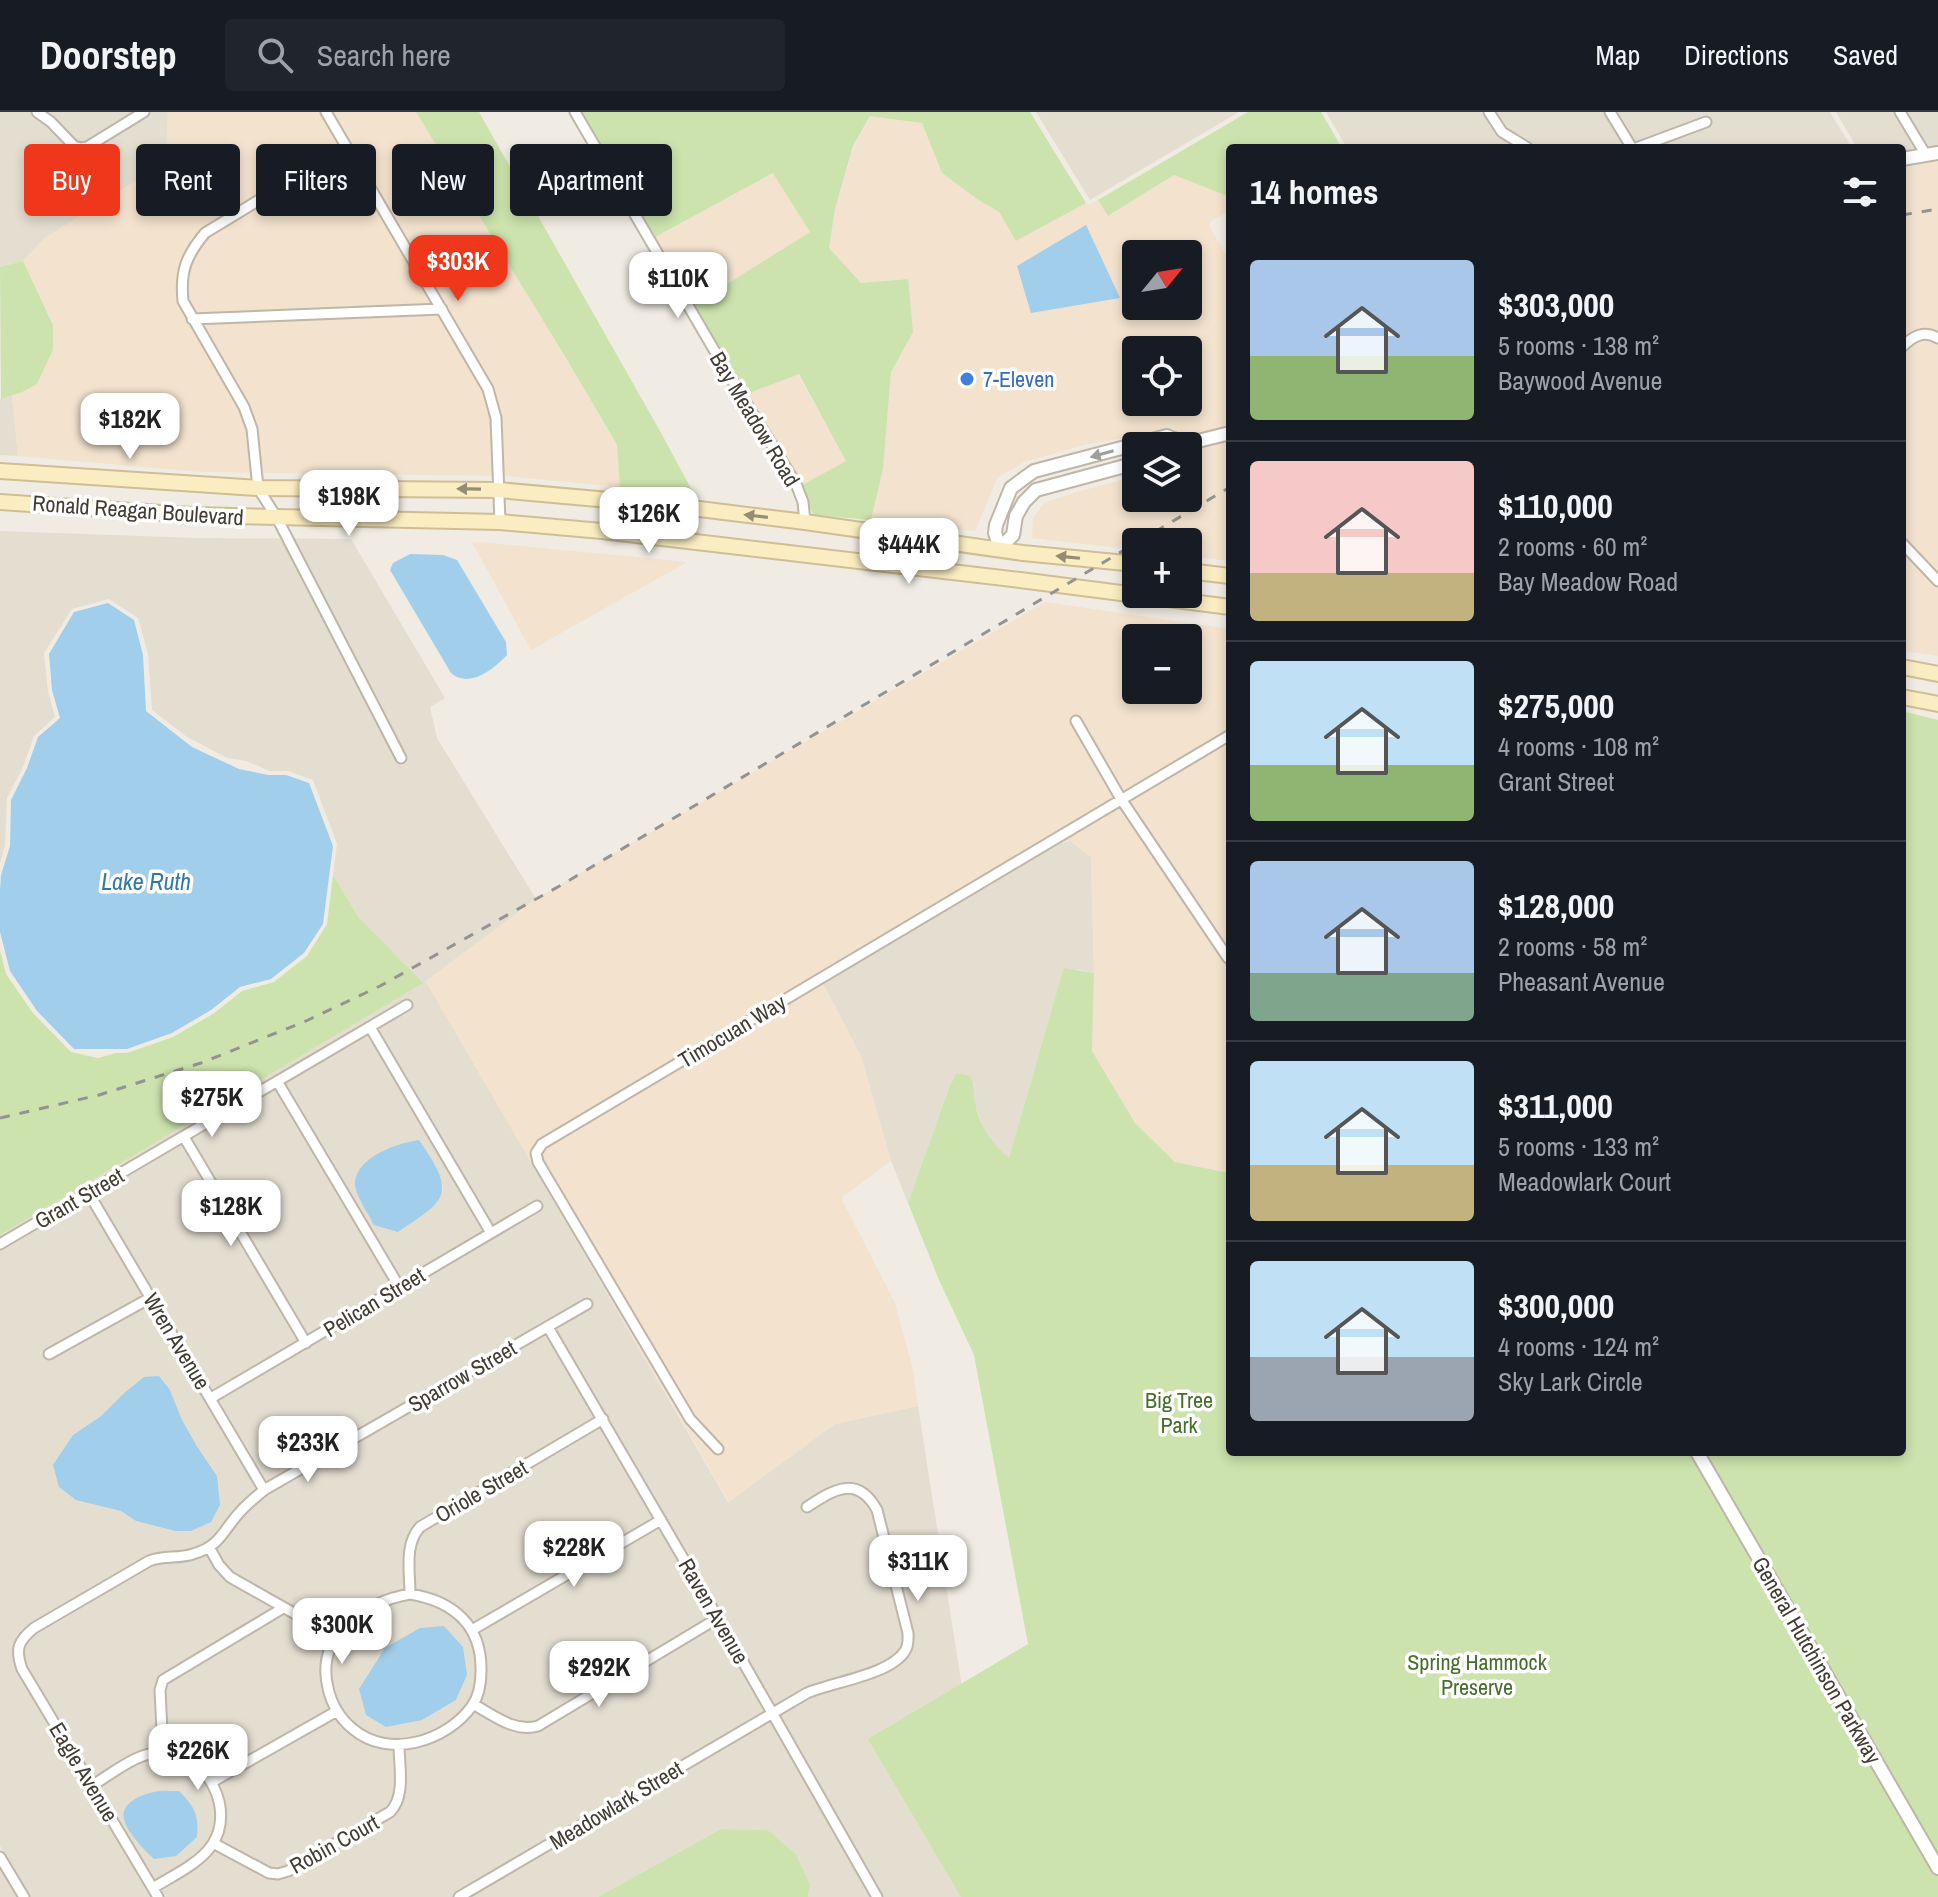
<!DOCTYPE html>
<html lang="en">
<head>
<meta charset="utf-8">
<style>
  body { margin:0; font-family:"Archivo Narrow",sans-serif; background:#20242c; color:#f1f3f6; height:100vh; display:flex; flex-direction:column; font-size:30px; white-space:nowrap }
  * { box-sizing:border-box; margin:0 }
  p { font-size:26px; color:#9ea1a6 }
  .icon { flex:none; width:44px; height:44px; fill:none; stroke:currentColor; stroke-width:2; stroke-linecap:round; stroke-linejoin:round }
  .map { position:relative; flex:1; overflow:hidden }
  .sheet { position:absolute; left:1226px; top:32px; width:680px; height:1312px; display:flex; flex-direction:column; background:#171b24; border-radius:8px; box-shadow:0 4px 12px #0003 }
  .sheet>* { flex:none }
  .hud { position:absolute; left:24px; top:32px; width:760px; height:72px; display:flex; gap:16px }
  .needle { width:52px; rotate:60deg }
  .fabs { position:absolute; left:1122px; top:128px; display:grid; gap:16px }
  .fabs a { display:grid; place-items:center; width:80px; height:80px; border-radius:8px; background:#171b24; box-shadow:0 4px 12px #0003; font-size:40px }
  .price { position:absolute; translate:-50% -68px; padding:0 18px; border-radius:16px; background:#fff; color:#222; font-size:26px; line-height:52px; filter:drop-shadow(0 2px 4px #0008) }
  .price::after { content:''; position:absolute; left:50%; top:48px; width:24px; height:18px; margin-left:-12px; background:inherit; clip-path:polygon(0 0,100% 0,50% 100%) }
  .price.selected { background:#ef381b; color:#fff }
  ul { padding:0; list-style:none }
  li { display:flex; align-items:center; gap:24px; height:200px; padding:0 24px }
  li+li { border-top:2px solid #363941 }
  li span { display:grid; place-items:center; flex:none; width:224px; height:160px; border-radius:8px; color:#555 }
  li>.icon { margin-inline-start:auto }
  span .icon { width:96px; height:96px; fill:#fffc; stroke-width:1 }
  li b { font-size:34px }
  h2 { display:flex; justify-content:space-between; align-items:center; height:96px; padding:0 24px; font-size:34px }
  .tag { padding:0 28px; border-radius:8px; background:#171b24; box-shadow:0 4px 12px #0003; font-size:28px; line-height:72px }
  .tag.selected { background:#ef381b; color:#fff }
  header { display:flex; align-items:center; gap:48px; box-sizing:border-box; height:112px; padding:0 40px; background:#171b24; border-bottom:2px solid #363941 }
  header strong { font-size:38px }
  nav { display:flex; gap:44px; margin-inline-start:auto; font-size:28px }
  .search { width:560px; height:72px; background:#20242c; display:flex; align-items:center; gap:20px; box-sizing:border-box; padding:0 28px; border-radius:8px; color:#9ea1a6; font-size:30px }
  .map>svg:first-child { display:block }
  .residential { fill:#e4ded1; fill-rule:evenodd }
  .commercial { fill:#f2e2ce; fill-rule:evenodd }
  .green { fill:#cce3ad }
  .water { fill:#a1ceeb }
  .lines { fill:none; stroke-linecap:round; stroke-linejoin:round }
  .minor-casing { stroke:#beb6a9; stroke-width:13 }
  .tertiary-casing { stroke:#beb6a9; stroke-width:16 }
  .secondary-casing { stroke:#cfbe95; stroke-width:18 }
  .minor { stroke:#fff; stroke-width:9 }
  .tertiary { stroke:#fff; stroke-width:12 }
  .secondary { stroke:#fbedc2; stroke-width:14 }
  .rail { stroke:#939393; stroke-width:3; stroke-dasharray:10 10; stroke-linecap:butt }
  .oneway { fill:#a09e99 }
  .oneway2 { fill:#958c73 }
  .shop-dot { fill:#3f7fe0; stroke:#fff; stroke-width:3 }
  .labels { text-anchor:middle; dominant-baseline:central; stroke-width:7; stroke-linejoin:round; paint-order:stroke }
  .shop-label { font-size:22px; fill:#366cbe; stroke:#fff; text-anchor:start }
  .street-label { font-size:22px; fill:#423c33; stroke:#fff }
  .park-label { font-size:22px; fill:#466f2b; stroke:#fff }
  .water-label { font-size:24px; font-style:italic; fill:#3378a7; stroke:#fff }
</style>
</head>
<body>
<header>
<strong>Doorstep</strong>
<div class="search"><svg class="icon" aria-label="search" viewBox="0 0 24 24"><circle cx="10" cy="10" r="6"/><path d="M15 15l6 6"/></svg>Search here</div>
<nav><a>Map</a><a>Directions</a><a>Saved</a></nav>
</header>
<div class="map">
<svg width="1938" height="1785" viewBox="0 0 1938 1785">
  <rect width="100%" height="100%" fill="#f0ece3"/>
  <!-- residential -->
  <path class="residential" d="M 0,0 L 168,0 L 166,50 L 45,126 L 23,149 L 0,155 Z
    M 1036,0 L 1239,0 L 1090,88 Z
    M 1326,0 L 1830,0 L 1852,36 L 1347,36 Z
    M 1836,0 L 1938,0 L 1938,36 L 1902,42 L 1902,36 L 1857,36 Z
    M 12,283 L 18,344 L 0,343 L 0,287 Z
    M 0,419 L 198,426 L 351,427 L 445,586 L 430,595 L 437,626 L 536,787 L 426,869 L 728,1390 L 835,1312 L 918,1294 L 984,1716 L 990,1785 L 808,1785 L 810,1773 L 796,1742 L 768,1718 L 721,1717 L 598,1785 L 30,1785 L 0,1734 L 0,1123 L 422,871 L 359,806 L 333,763 L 337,732 L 313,668 L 288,659 L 270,659 L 246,649 L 227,646 L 187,625 L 152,598 L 148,542 L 138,506 L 109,487 L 72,497 L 44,541 L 48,579 L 55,605 L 34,624 L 23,655 L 7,686 L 5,734 L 0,752 ZM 419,1028 L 436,1054 L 443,1077 L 374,1113 L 366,1097 ZM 170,1278 L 182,1308 L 198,1336 L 175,1419 L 136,1409 L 121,1399 L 73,1323 L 101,1304 L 123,1282 ZM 467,1563 L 456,1588 L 422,1608 Z
    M 1069,728 L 1091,745 L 1094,861 L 1076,857 L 1035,956 L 1009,1047 L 987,1025 L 975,992 L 974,971 L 949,976 L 908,1091 L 891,1049 L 861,944 L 821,868 L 1037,738 Z
    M 0,1755 L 17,1785 L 0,1785 Z"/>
  <!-- commercial -->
  <path class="commercial" d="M 168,0 L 416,0 L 566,246 L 617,334 L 620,375 L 505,364 L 202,360 L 18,344 L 12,283 L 37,272 L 53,238 L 53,212 L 23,149 L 45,126 L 166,50 Z
    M 871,3 L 922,11 L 942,61 L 977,87 L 999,100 L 1016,129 L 1086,91 L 1090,92 L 1098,88 L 1109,104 L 1174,63 L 1230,85 L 1230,99 L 1211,109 L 1209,114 L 1230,150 L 1230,316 L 1188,326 L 1176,322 L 1175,317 L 1084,333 L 1024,350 L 998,365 L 975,419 L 871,408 L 883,357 L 891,260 L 912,220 L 907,167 L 861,171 L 829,136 L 835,97 L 854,34 ZM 1136,142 L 1188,142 L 1188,194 L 1136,194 ZM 1136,238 L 1188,238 L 1188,290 L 1136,290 Z
    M 1938,46 L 1938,544 L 1902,539 L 1902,52 Z
    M 774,61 L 810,120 L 692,194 L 653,126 Z
    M 798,262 L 847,349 L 797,376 L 744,283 Z
    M 1230,326 L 1230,449 L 1188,444 L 1188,430 L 1136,430 L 1136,438 L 1032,426 L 1033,406 L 1044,391 L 1073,381 L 1136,364 L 1136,386 L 1188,386 L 1188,338 L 1190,336 Z
    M 472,430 L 480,430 L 687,450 L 531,538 Z
    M 1045,490 L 1230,517 L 1230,1058 L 1224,1060 L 1175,1050 L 1135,1011 L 1092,939 L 1094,861 L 1091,745 L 1070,729 L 1037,738 L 821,868 L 861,944 L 891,1049 L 841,1086 L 895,1191 L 913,1258 L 918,1294 L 835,1312 L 729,1390 L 426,870 L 423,871 L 536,787 ZM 1136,526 L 1188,526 L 1188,578 L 1136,578 Z"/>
  <!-- green -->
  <path class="green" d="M 416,0 L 479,0 L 660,319 L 695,384 L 620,375 L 617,333 L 566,246 Z
    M 581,0 L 1030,0 L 1086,91 L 1016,129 L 999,100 L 977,87 L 942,61 L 922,11 L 870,4 L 853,34 L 835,97 L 829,136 L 861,171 L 908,167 L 913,220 L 891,260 L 883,357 L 871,408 L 814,403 L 797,376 L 846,349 L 799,262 L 744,283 L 692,194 L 810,120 L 773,61 L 653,126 Z
    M 1248,0 L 1321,0 L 1342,36 L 1230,36 L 1230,85 L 1174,63 L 1108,104 L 1098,88 Z
    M 23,149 L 53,213 L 53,238 L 37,272 L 22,280 L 1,287 L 0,155 Z
    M 1902,599 L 1938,608 L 1938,1785 L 961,1785 L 868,1627 L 1028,1532 L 974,1243 L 939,1168 L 908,1091 L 949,976 L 957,961 L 970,964 C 975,973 974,980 975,990 C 979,1013 992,1032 1009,1046 L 1064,856 L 1094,861 L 1092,939 L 1135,1011 L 1175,1050 L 1224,1060 L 1230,1058 L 1230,1340 L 1902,1340 Z
    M 333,763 L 359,806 L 423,871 L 0,1123 L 0,838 L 6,862 L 33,901 L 71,940 L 98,946 L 116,941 L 127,941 L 173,925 L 213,902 L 242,879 L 274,870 L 307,844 L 327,812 Z
    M 721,1717 L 768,1718 L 796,1742 L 810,1773 L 808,1785 L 598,1785 Z"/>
  <!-- water -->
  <path class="water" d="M 1086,113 L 1120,186 L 1031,201 L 1017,154 Z
    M 410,442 L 443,443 L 457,448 L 506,530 L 507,543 C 494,557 469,577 451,561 L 390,458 L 393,451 Z
    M 108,491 L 134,508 L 143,543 L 146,599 L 192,635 L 239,657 L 268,663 L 286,663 L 309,671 L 333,734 L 323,812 L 304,841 L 271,867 L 240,875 L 211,898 L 172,921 L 127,937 L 74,937 L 37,899 L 10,859 L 0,820 L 0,779 L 1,763 L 10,734 L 11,688 L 27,656 L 38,625 L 60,606 L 52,578 L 49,542 L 74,500 Z
    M 419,1028 C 429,1043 450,1070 439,1087 C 433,1098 409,1112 398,1120 L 374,1113 C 369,1103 355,1082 355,1072 C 355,1045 398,1031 419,1028 Z
    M 159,1264 L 170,1278 L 182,1308 L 198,1336 L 217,1364 L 220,1393 L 211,1410 L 191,1419 L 175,1419 L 136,1409 L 121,1399 L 76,1388 L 59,1375 L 53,1353 L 73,1323 L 101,1304 L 123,1282 L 144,1265 Z
    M 444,1514 L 463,1535 L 467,1563 L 456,1588 L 422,1608 L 386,1615 L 366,1603 L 359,1577 L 385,1536 L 420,1516 Z
    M 179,1679 C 195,1695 199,1703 197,1725 L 176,1744 L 154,1747 C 145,1739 126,1719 124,1707 C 120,1691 142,1682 154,1680 C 162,1678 171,1679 179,1679 Z"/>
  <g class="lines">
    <!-- minor casing -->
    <g class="minor-casing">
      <path id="minor" d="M 37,0 L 51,10 L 74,34 L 80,36 L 87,35 L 144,0
        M 326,0 L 488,277 L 496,306 L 500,410
        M 575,0 L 724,255 L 796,372 L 803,390 L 805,410
        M 1489,0 L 1502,20 L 1528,36
        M 1610,0 L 1632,36
        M 1900,0 L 1926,43
        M 346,35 L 205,121 C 186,144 180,159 183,189 L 244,295 L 252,317 L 258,376 L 277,406 L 401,646
        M 1636,36 L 1706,10
        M 192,207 L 442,197
        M 1902,235 C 1913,224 1924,218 1938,226
        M 1902,431 L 1938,469
        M 1076,609 L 1121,687 L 1228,846
        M 370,915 L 491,1121
        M 277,969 L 400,1176
        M 184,1025 L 306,1231
        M 88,1080 L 264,1378
        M 0,1132 L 407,893
        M 548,1215 L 718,1506 L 877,1785
        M 49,1242 L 150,1186
        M 211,1286 L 537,1094
        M 718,1337 L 690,1307 L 538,1050 L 536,1041 L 542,1032 L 1230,623
        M 209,1435 L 219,1453 L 230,1465 L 336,1525
        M 410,1482 C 453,1489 482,1513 481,1559 C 481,1571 479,1584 472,1594 C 446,1630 388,1647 353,1617 C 340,1607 331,1591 328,1576 C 315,1523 364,1490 410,1482 Z
        M 410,1482 C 410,1459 404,1433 420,1415 L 603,1307
        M 472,1518 L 661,1408
        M 473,1592 C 493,1603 515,1621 538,1614 L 718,1506
        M 163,1640 L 160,1578 L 163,1568 L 283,1496
        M 212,1670 L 337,1599
        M 93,1673 C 113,1661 140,1638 165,1640 C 207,1643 236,1697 212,1733 C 199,1752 172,1764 153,1776
        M 213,1731 L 269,1761 L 278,1762 L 288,1759 L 390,1700 C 406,1684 399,1654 399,1633
        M 0,1745 L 24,1785
        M 158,1785 L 22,1557 C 15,1537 18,1529 34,1516 L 149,1449 C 164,1443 178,1447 193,1442 C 221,1434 223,1418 240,1400 C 247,1392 256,1385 264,1378 L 587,1192
        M 459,1785 L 807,1581 C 832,1570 890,1563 905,1539 C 909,1533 908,1527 908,1521 L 877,1398 C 857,1362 833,1378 807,1395"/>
    </g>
    <!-- tertiary casing -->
    <g class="tertiary-casing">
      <path id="tertiary" d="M 1902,47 L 1938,41
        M 1184,334 L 1186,332 L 1230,321
        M 1136,351 L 1036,378 L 1024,390 L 1016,404 L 1013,423 L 1000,436 L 995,421 L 996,413 L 1011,376 L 1034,359 L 1167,324 L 1186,332
        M 1697,1340 L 1938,1756"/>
    </g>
    <!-- secondary casing -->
    <g class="secondary-casing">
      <path id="secondary" d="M 0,359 L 258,376 L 498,378 L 675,394 L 805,410 L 1023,441 L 1136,452
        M 0,390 L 191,403 L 500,410 L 602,419 L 1020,468 L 1230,495
        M 1188,459 L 1230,464
        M 1902,555 L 1938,562
        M 1902,585 L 1938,592"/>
    </g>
    <!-- minor -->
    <use href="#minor" class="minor"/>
    <!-- tertiary -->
    <use href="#tertiary" class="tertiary"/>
    <!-- secondary -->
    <use href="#secondary" class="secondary"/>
    <!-- rail -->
    <path class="rail" d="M 1902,103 L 1938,97
      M 1138,430 L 1230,375
      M 0,1006 L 99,983 L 201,951 L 306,909 L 380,874 L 563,772 L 1136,431"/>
  </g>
  <!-- one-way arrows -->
  <defs><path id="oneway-solid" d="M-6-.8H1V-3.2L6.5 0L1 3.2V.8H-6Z" transform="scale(2)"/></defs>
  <use class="oneway" href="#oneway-solid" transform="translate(1102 342) rotate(164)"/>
  <g class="oneway2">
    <use href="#oneway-solid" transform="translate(469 377) rotate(-179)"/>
    <use href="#oneway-solid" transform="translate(756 404) rotate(-173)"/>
    <use href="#oneway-solid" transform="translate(1068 445) rotate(-174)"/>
  </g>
  <!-- markers -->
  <circle class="shop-dot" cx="967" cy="267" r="8"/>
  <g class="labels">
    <!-- shop labels -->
    <g class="shop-label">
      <text x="983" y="267">7-Eleven</text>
    </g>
    <!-- street labels -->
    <g class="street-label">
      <text transform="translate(755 307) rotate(59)">Bay Meadow Road</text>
      <text transform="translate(138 398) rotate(4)">Ronald Reagan Boulevard</text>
      <text transform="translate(732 919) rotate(-31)">Timocuan Way</text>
      <text transform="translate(79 1086) rotate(-30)">Grant Street</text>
      <text transform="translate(374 1190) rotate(-31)">Pelican Street</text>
      <text transform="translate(177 1229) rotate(59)">Wren Avenue</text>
      <text transform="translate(462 1264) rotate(-30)">Sparrow Street</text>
      <text transform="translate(481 1379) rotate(-30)">Oriole Street</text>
      <text transform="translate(714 1499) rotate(60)">Raven Avenue</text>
      <text transform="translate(1817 1548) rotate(60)">General Hutchinson Parkway</text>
      <text transform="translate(84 1660) rotate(59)">Eagle Avenue</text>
      <text transform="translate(616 1693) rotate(-31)">Meadowlark Street</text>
      <text transform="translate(334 1732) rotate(-29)">Robin Court</text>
    </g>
    <!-- park labels -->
    <g class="park-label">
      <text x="1179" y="1288">Big Tree<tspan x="1179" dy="25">Park</tspan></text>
      <text x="1477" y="1550">Spring Hammock<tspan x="1477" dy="25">Preserve</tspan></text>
    </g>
    <!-- water labels -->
    <g class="water-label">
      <text x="146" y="769">Lake Ruth</text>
    </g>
  </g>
</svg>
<div class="fabs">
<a><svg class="needle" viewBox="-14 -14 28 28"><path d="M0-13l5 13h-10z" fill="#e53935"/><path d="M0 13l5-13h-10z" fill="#9ea1a6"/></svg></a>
<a><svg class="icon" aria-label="locate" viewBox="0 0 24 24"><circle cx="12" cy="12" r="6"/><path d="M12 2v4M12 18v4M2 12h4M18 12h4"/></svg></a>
<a><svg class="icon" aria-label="layers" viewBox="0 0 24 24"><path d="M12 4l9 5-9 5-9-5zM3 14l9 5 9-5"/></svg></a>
<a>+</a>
<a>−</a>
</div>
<b class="price selected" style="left:458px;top:191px">$303K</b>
<b class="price" style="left:678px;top:208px">$110K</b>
<b class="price" style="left:130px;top:349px">$182K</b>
<b class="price" style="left:349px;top:426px">$198K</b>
<b class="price" style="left:649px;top:443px">$126K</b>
<b class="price" style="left:909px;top:474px">$444K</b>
<b class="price" style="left:212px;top:1027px">$275K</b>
<b class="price" style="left:231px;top:1136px">$128K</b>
<b class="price" style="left:308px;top:1372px">$233K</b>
<b class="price" style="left:574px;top:1477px">$228K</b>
<b class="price" style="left:918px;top:1491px">$311K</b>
<b class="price" style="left:342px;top:1554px">$300K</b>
<b class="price" style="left:599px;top:1597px">$292K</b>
<b class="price" style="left:198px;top:1680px">$226K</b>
<div class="hud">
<a class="tag selected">Buy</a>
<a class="tag">Rent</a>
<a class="tag">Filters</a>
<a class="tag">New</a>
<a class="tag">Apartment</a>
</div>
<section class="sheet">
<h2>14 homes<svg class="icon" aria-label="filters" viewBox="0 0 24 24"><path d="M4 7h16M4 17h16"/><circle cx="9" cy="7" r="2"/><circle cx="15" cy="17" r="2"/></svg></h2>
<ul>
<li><span style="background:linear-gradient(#a9c7e8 60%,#8fb573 0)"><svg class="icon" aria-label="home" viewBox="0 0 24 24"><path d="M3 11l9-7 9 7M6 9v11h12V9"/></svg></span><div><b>$303,000</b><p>5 rooms · 138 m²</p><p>Baywood Avenue</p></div></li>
<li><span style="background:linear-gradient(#f6c9c9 70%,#c2b280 0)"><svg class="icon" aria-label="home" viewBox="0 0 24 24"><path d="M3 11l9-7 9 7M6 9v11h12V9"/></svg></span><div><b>$110,000</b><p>2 rooms · 60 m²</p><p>Bay Meadow Road</p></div></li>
<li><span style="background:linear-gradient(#bfe0f5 65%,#8fb573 0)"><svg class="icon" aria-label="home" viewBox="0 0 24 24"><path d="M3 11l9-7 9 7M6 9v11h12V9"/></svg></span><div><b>$275,000</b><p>4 rooms · 108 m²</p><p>Grant Street</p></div></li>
<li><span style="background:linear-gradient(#a9c7e8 70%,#7fa58c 0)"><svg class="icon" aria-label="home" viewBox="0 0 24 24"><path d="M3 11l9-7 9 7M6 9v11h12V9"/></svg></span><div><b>$128,000</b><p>2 rooms · 58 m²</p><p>Pheasant Avenue</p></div></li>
<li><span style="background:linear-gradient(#bfe0f5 65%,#c2b280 0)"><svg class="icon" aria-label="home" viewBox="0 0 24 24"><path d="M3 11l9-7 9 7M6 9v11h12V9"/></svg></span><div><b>$311,000</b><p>5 rooms · 133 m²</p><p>Meadowlark Court</p></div></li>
<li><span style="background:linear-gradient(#bfe0f5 60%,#9aa5b1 0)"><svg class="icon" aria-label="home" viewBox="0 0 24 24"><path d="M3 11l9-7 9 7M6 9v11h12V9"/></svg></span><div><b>$300,000</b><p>4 rooms · 124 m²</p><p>Sky Lark Circle</p></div></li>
</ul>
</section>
</div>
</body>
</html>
